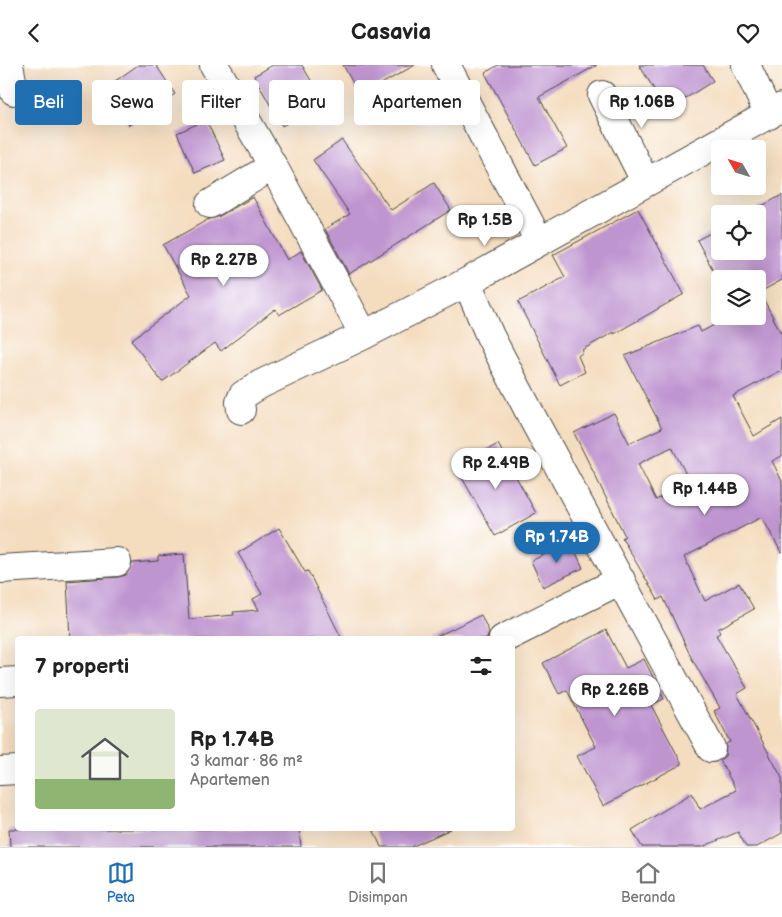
<!DOCTYPE html>
<html lang="id">
<head>
<meta charset="utf-8">
<style>
  body { margin:0; font-family:"Balsamiq Sans",sans-serif; background:#f2f2f2; color:#222; height:100vh; display:flex; flex-direction:column; font-size:19px; white-space:nowrap }
  * { box-sizing:border-box; margin:0 }
  p { font-size:16px; color:#767676 }
  .icon { flex:none; width:28px; height:28px; fill:none; stroke:currentColor; stroke-width:2; stroke-linecap:round; stroke-linejoin:round }
  .map { position:relative; flex:1; overflow:hidden }
  .sheet { position:absolute; left:15px; top:571px; width:500px; height:195px; display:flex; flex-direction:column; background:#fff; border-radius:5px; box-shadow:0 5px 20px #0002 }
  .sheet>* { flex:none }
  .top-card { position:absolute; left:15px; top:15px; width:500px; height:45px; display:flex; gap:10px }
  .needle { width:32px; rotate:309deg }
  .controls { position:absolute; left:711px; top:75px; display:grid; gap:10px }
  .controls a { display:grid; place-items:center; width:55px; height:55px; border-radius:5px; background:#fff; box-shadow:0 5px 20px #0002; font-size:25px }
  .price { position:absolute; translate:-50% -42px; padding:0 11px; border-radius:18px; background:#fff; color:#222; font-size:16px; line-height:32px; filter:drop-shadow(0 1px 2px #0008) }
  .price::after { content:''; position:absolute; left:50%; top:30px; width:15px; height:11px; margin-left:-8px; background:inherit; clip-path:polygon(0 0,100% 0,50% 100%) }
  .price.selected { background:#1f6fb2; color:#fff }
  ul { padding:0; list-style:none }
  li { display:flex; align-items:center; gap:15px; height:125px; padding:0 20px }
  li+li { border-top:1px solid #e0e0e0 }
  li span { display:grid; place-items:center; flex:none; width:140px; height:100px; border-radius:5px; color:#555 }
  li>.icon { margin-inline-start:auto }
  span .icon { width:60px; height:60px; fill:#fffc; stroke-width:1 }
  li b { font-size:21px }
  h2 { display:flex; justify-content:space-between; align-items:center; height:60px; padding:0 20px; font-size:21px }
  .pill { padding:0 18px; border-radius:5px; background:#fff; box-shadow:0 5px 20px #0002; font-size:18px; line-height:45px }
  .pill.selected { background:#1f6fb2; color:#fff }
  header { display:flex; justify-content:space-between; align-items:center; height:65px; padding:0 20px; background:#fff; font-size:22px; font-weight:700 }
  .dock { display:flex; justify-content:space-around; align-items:center; height:70px; border-top:1px solid #e0e0e0; background:#fff; font-size:14px; color:#767676 }
  .dock a { display:grid; justify-items:center; gap:2px }
  .dock .selected { color:#1f6fb2 }
  .map>svg:first-child { display:block }
  .building { fill:#bf95d0; fill-rule:evenodd }
  .lines { fill:none; stroke-linecap:round; stroke-linejoin:round }
  .minor-casing { stroke:#494641; stroke-width:30 }
  .minor { stroke:#fff; stroke-width:28 }
</style>
</head>
<body>
<header><svg class="icon" aria-label="back" viewBox="0 0 24 24"><path d="M15 5l-7 7 7 7"/></svg>Casavia<svg class="icon" aria-label="heart" viewBox="0 0 24 24"><path d="M12 20l-8-8c-3-5 5-10 8-4 3-6 11-1 8 4z"/></svg></header>
<div class="map">
<svg width="782" height="782" viewBox="0 0 782 782">
  <rect width="100%" height="100%" fill="#fff"/>
  <filter id="ink" filterUnits="userSpaceOnUse"><feTurbulence type="fractalNoise" baseFrequency=".02" numOctaves="2"/><feDisplacementMap in="SourceGraphic" scale="10" xChannelSelector="R" yChannelSelector="G"/><feConvolveMatrix kernelMatrix="1 2 1 2 8 2 1 2 1" color-interpolation-filters="sRGB"/></filter>
  <filter id="wash" filterUnits="userSpaceOnUse"><feTurbulence type="fractalNoise" baseFrequency=".0096" numOctaves="4" result="noise"/><feDisplacementMap in="SourceGraphic" scale="20" xChannelSelector="R" yChannelSelector="G"/><feGaussianBlur stdDeviation="1.12" result="paint"/><feColorMatrix in="noise" values="0 0 0 0 0 0 0 0 0 0 0 0 0 0 0 0 0 1.4 0 .05"/><feComposite in="paint" operator="in"/></filter>
  <g filter="url(#wash)">
    <rect width="100%" height="100%" fill="#f4ddbf"/>
    <g id="blocks">
      <!-- building -->
      <path class="building" d="M 138,0 L 156,0 L 175,29 L 129,60 L 104,24 Z
        M 273,0 L 302,0 L 324,38 L 282,61 L 254,11 Z
        M 343,0 L 415,0 L 360,31 Z
        M 498,0 L 597,0 L 539,32 L 567,83 L 535,100 L 485,8 Z
        M 639,0 L 703,0 L 713,16 L 667,45 Z
        M 206,55 L 225,95 L 195,108 L 177,68 Z
        M 342,75 L 391,145 L 434,118 L 451,145 L 349,209 L 325,164 L 350,149 L 313,95 Z
        M 782,130 L 782,215 L 760,227 L 782,270 L 782,305 L 733,331 L 754,371 L 782,354 L 782,391 L 772,396 L 782,416 L 782,489 L 762,452 L 684,492 L 705,536 L 739,518 L 754,544 L 718,564 L 720,568 L 716,570 L 747,623 L 737,629 L 782,713 L 782,768 L 757,782 L 746,782 L 738,767 L 702,782 L 642,782 L 632,765 L 692,728 L 700,744 L 736,725 L 720,695 L 725,691 L 726,679 L 730,677 L 714,646 L 720,643 L 691,592 L 663,532 L 658,535 L 622,473 L 625,471 L 574,368 L 614,348 L 629,378 L 662,363 L 625,291 L 698,261 L 701,267 L 731,251 L 758,251 L 758,214 L 720,214 L 720,218 L 697,175 L 720,163 L 720,186 L 758,186 L 758,143 ZM 672,382 L 690,417 L 656,435 L 638,399 Z
        M 253,132 L 287,195 L 301,186 L 322,225 L 279,250 L 275,244 L 221,286 L 215,278 L 162,317 L 131,275 L 191,230 L 163,180 L 209,154 L 218,152 Z
        M 638,144 L 684,229 L 614,269 L 614,267 L 582,285 L 583,287 L 578,291 L 585,307 L 560,320 L 518,237 L 565,212 L 553,190 Z
        M 498,379 L 536,448 L 495,471 L 456,402 Z
        M 279,463 L 305,507 L 308,506 L 342,574 L 70,574 L 67,516 L 118,512 L 126,510 L 132,498 L 158,496 L 158,491 L 184,489 L 189,554 L 234,550 L 233,547 L 259,545 L 253,534 L 262,529 L 238,488 Z
        M 571,477 L 583,503 L 543,522 L 531,496 Z
        M 481,550 L 489,567 L 487,574 L 431,574 Z
        M 606,565 L 626,603 L 644,594 L 664,634 L 651,640 L 682,699 L 603,741 L 577,691 L 596,682 L 567,625 L 559,629 L 543,598 Z
        M 9,764 L 299,764 L 301,782 L 10,782 Z
        M 373,764 L 451,764 L 411,782 L 381,782 Z"/>
    </g>
  </g>
  <g filter="url(#ink)">
    <use href="#blocks" fill-opacity="0" stroke="#494641" stroke-width="1"/>
    <g class="lines">
      <!-- minor casing -->
      <g class="minor-casing">
        <path id="minor" d="M 9,0 L 14,26
          M 214,0 L 273,101 L 364,270
          M 446,0 L 539,176
          M 746,0 L 769,50
          M 602,30 L 645,116
          M 210,139 L 273,101
          M 467,217 L 490,271 L 532,352 L 711,683
          M 241,345 L 240,337 L 243,330 L 261,319 L 364,270 L 467,217 L 782,42
          M 0,504 L 117,497
          M 503,574 L 621,515
          M 0,617 L 18,616
          M 0,706 L 18,705"/>
      </g>
      <!-- minor -->
      <use href="#minor" class="minor"/>
    </g>
  </g>
</svg>
<div class="controls">
<a><svg class="needle" viewBox="-14 -14 28 28"><path d="M0-13l5 13h-10z" fill="#e53935"/><path d="M0 13l5-13h-10z" fill="#767676"/></svg></a>
<a><svg class="icon" aria-label="locate" viewBox="0 0 24 24"><circle cx="12" cy="12" r="6"/><path d="M12 2v4M12 18v4M2 12h4M18 12h4"/></svg></a>
<a><svg class="icon" aria-label="layers" viewBox="0 0 24 24"><path d="M12 4l9 5-9 5-9-5zM3 14l9 5 9-5"/></svg></a>
</div>
<b class="price" style="left:642px;top:64px">Rp 1.06B</b>
<b class="price" style="left:485px;top:182px">Rp 1.5B</b>
<b class="price" style="left:224px;top:222px">Rp 2.27B</b>
<b class="price" style="left:496px;top:425px">Rp 2.49B</b>
<b class="price" style="left:705px;top:451px">Rp 1.44B</b>
<b class="price selected" style="left:557px;top:499px">Rp 1.74B</b>
<b class="price" style="left:615px;top:652px">Rp 2.26B</b>
<div class="top-card">
<a class="pill selected">Beli</a>
<a class="pill">Sewa</a>
<a class="pill">Filter</a>
<a class="pill">Baru</a>
<a class="pill">Apartemen</a>
</div>
<section class="sheet">
<h2>7 properti<svg class="icon" aria-label="filters" viewBox="0 0 24 24"><path d="M4 7h16M4 17h16"/><circle cx="9" cy="7" r="2"/><circle cx="15" cy="17" r="2"/></svg></h2>
<ul>
<li><span style="background:linear-gradient(#dfe7d0 70%,#8fb573 0)"><svg class="icon" aria-label="home" viewBox="0 0 24 24"><path d="M3 11l9-7 9 7M6 9v11h12V9"/></svg></span><div><b>Rp 1.74B</b><p>3 kamar · 86 m²</p><p>Apartemen</p></div></li>
</ul>
</section>
</div>
<nav class="dock">
<a class="selected"><svg class="icon" aria-label="map" viewBox="0 0 24 24"><path d="M3 6l6-2 6 2 6-2v14l-6 2-6-2-6 2zM9 4v14M15 6v14"/></svg>Peta</a>
<a><svg class="icon" aria-label="saved" viewBox="0 0 24 24"><path d="M7 4h10v16l-5-4-5 4z"/></svg>Disimpan</a>
<a><svg class="icon" aria-label="home" viewBox="0 0 24 24"><path d="M3 11l9-7 9 7M6 9v11h12V9"/></svg>Beranda</a>
</nav>
</body>
</html>
